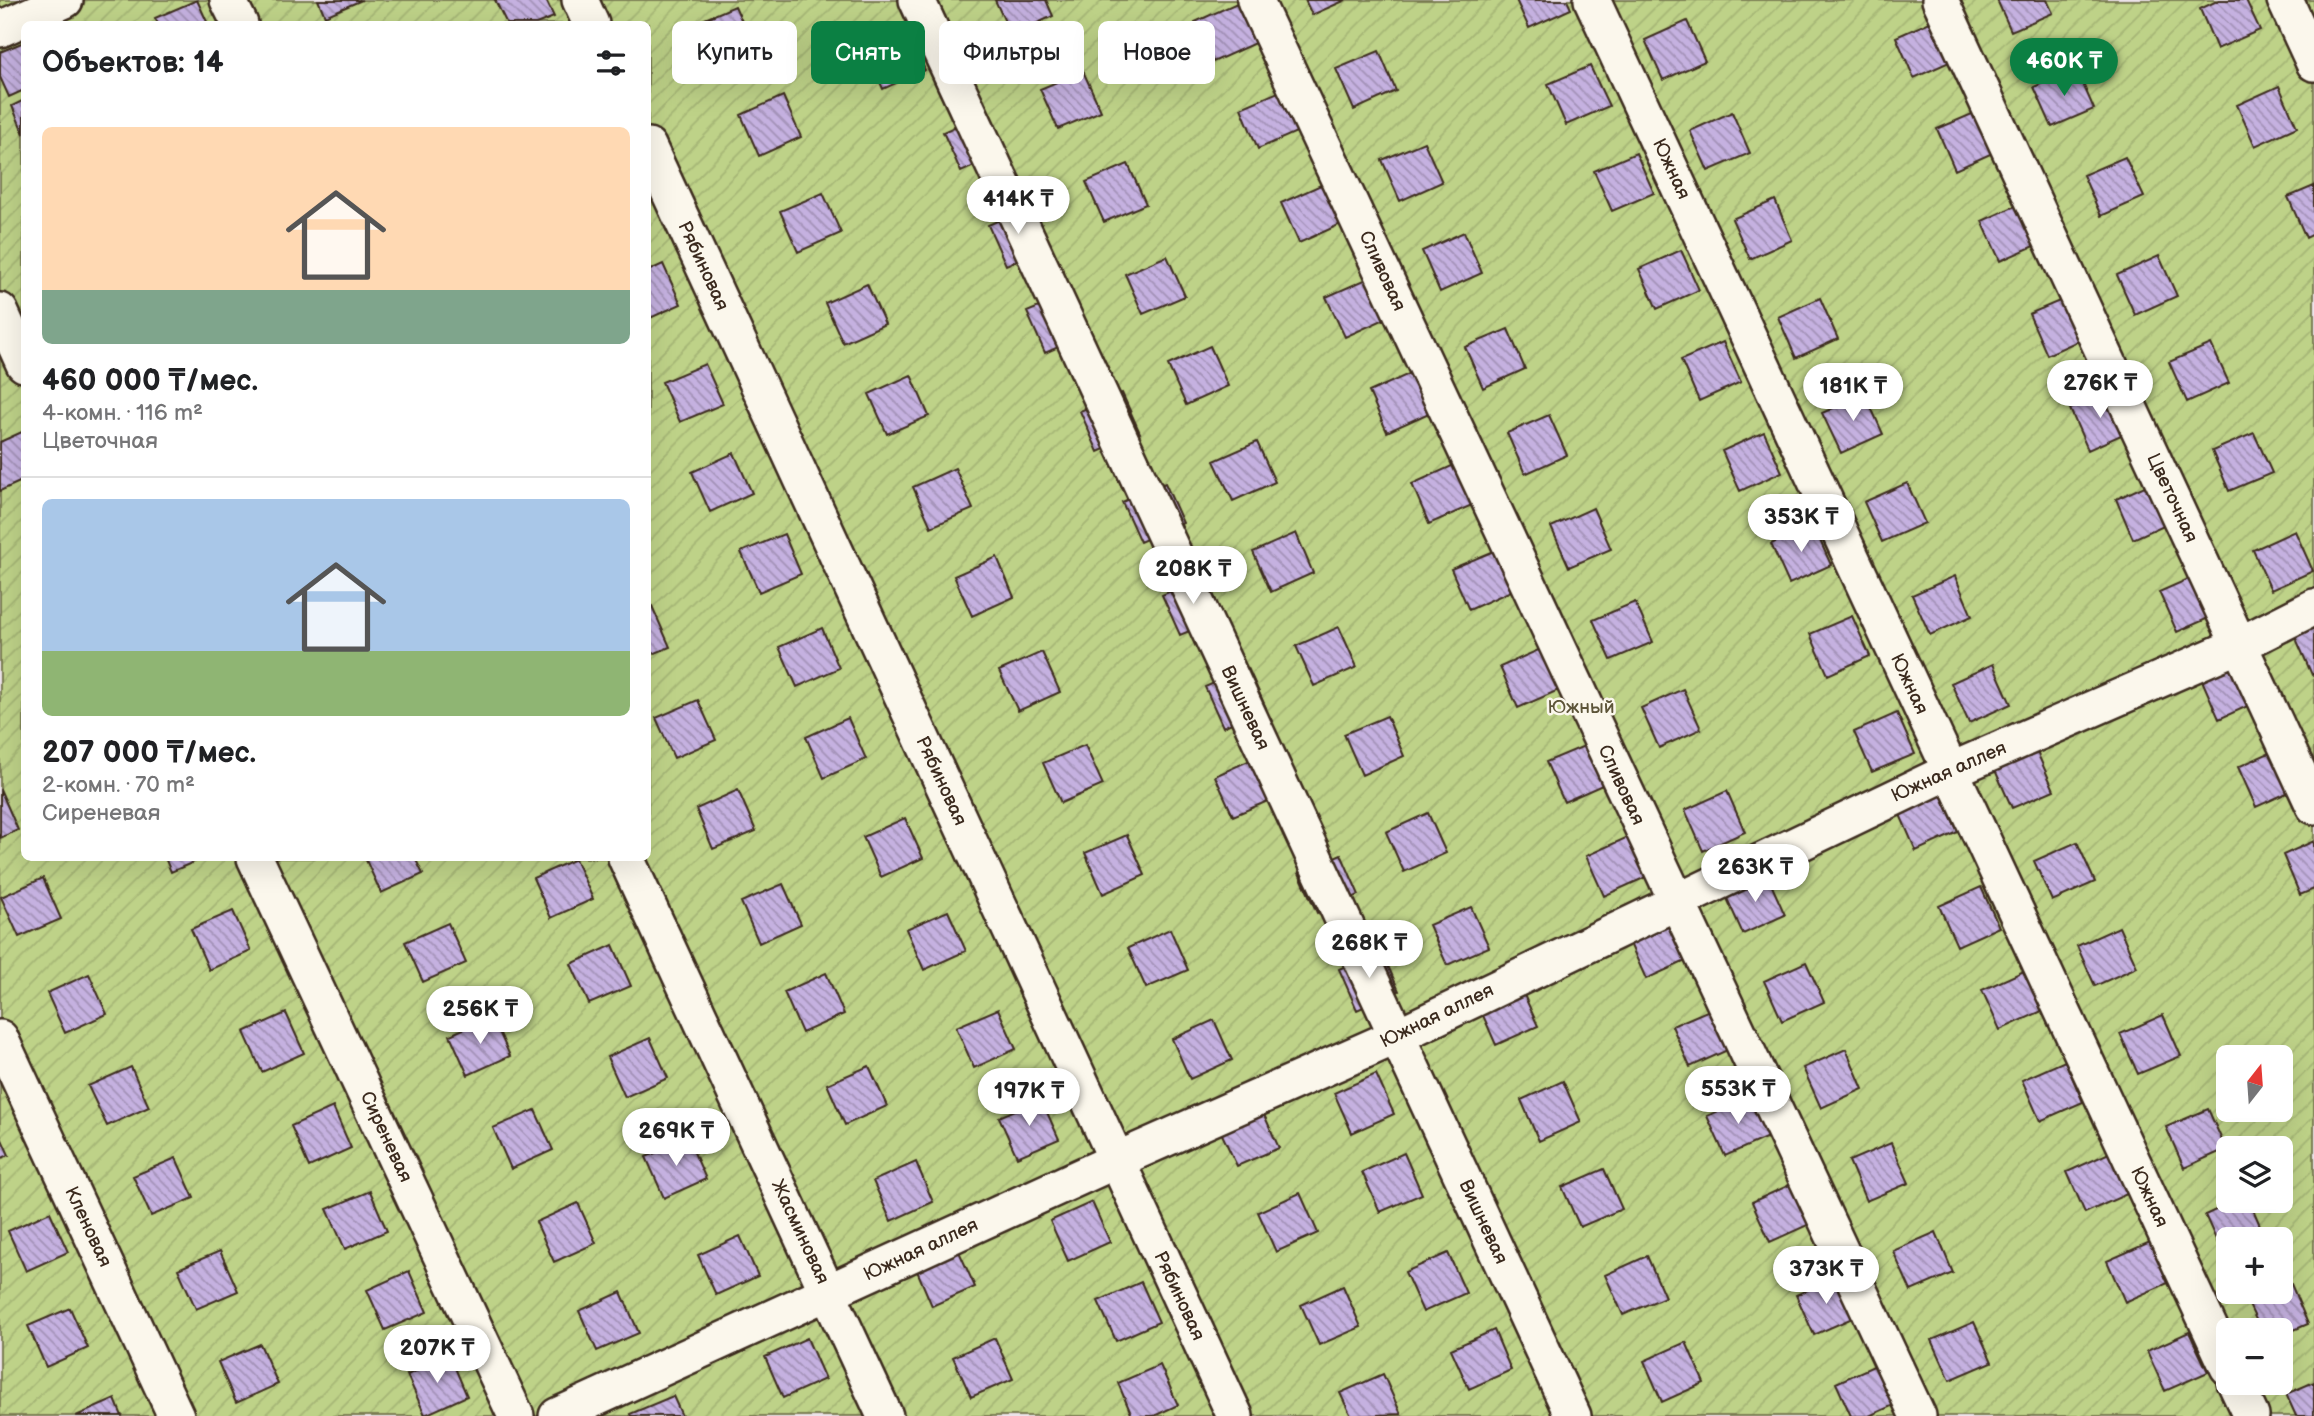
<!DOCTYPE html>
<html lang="ru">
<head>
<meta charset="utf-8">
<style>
  body { margin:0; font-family:"Balsamiq Sans",sans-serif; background:#f2f2f2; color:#202124; height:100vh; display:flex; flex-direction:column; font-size:26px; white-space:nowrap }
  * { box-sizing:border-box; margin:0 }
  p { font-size:23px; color:#757577 }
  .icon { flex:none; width:38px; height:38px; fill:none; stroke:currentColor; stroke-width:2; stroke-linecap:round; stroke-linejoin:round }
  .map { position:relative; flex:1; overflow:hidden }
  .sheet { position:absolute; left:21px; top:21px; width:630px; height:840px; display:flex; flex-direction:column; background:#fff; border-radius:10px; box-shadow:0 7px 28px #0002 }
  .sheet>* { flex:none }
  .hud { position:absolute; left:672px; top:21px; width:665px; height:63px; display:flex; gap:14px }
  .needle { width:46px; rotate:17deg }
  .controls { position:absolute; left:2216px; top:1045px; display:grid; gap:14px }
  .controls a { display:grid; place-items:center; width:77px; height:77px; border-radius:10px; background:#fff; box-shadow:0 7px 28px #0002; font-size:35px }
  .price { position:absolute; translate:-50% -60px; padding:0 16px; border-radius:24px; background:#fff; color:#222; font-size:23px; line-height:46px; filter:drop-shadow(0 2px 4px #0008) }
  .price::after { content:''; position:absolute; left:50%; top:42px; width:21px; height:16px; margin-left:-10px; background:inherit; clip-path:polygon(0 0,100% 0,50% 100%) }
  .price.on { background:#0b8043; color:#fff }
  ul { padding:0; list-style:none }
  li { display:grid; align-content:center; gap:14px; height:371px; padding:0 21px }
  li+li { border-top:2px solid #e0e0e0 }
  li span { display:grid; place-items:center; height:217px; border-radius:10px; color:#555 }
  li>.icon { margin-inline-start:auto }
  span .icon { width:126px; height:126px; fill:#fffc; stroke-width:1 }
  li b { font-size:30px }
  h2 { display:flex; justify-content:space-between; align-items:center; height:84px; padding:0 21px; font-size:30px }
  .pill { padding:0 24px; border-radius:10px; background:#fff; box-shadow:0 7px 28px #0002; font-size:24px; line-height:63px }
  .pill.on { background:#0b8043; color:#fff }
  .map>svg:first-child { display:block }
  .garden { fill:url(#garden-furrows); stroke:#7c7e53; stroke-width:2; fill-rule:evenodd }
  .building { fill:url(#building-back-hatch); stroke:#3b2a1e; stroke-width:2 }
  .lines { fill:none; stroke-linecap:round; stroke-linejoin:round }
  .minor-casing { stroke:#3b2a1e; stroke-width:40 }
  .minor { stroke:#fbf7ec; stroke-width:35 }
  .labels { text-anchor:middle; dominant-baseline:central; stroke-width:5; stroke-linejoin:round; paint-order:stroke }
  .street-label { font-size:19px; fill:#3b2a1e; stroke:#fbf7ec }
  .park-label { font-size:19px; fill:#5c5438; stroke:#fbf7ec }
</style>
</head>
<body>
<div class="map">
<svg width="2314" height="1416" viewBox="0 0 2314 1416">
  <defs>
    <pattern id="garden-furrows" width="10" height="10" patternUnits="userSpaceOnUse" patternTransform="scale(1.75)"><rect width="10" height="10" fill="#bed288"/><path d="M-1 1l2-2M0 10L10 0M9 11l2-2" fill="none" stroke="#a4b475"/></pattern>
    <pattern id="building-back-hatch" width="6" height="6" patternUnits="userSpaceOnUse" patternTransform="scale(1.75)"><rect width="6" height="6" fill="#c5b1e0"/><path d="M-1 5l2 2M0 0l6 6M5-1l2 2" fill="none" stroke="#a190b5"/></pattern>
  </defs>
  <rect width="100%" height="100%" fill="#ebe2e8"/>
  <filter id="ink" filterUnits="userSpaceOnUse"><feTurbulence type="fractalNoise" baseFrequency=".0143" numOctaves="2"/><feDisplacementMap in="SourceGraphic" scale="14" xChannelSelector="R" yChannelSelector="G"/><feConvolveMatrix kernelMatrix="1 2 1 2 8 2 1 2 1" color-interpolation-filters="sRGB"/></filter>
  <g filter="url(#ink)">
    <!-- garden -->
    <path class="garden" d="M 0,0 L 2314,0 L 2314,1416 L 0,1416 ZM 24,24 L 648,24 L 648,858 L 24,858 ZM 2228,1057 L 2280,1057 L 2280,1110 L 2228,1110 ZM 2228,1148 L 2280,1148 L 2280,1200 L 2228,1200 ZM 2228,1239 L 2280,1239 L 2280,1292 L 2228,1292 ZM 2228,1330 L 2280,1330 L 2280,1382 L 2228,1382 Z"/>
    <!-- building -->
    <path class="building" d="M 197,0 L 208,24 L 158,24 L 155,18 Z
      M 318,0 L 362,0 L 325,16 Z
      M 495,0 L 546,0 L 554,17 L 536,24 L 507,24 Z
      M 995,0 L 1046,0 L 1053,16 L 1011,35 Z
      M 1305,0 L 1346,0 L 1312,15 Z
      M 1516,0 L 1567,0 L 1571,9 L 1529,28 Z
      M 1997,0 L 2047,0 L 2053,13 L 2011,31 Z
      M 2219,0 L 2246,0 L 2260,30 L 2217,49 L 2200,9 Z
      M 1237,3 L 1255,43 L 1213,62 L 1195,22 Z
      M 735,6 L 753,46 L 711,65 L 693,24 Z
      M 1939,18 L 1956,59 L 1914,78 L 1896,37 Z
      M 1687,21 L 1705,61 L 1663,80 L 1645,40 Z
      M 907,30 L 925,70 L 883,89 L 865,49 Z
      M 24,42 L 24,90 L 9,97 L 0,77 L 0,52 Z
      M 1379,51 L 1396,91 L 1354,110 L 1336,69 Z
      M 1590,66 L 1609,106 L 1566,125 L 1548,84 Z
      M 2076,68 L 2094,109 L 2052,127 L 2034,87 Z
      M 1083,71 L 1101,111 L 1058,129 L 1040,89 Z
      M 2279,86 L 2297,127 L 2255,146 L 2237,105 Z
      M 1283,90 L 1301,130 L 1258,149 L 1241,108 Z
      M 783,96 L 801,137 L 759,156 L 741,115 Z
      M 24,100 L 24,134 L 12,106 Z
      M 1979,111 L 1997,151 L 1955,170 L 1937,129 Z
      M 1732,112 L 1750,153 L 1708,171 L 1690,131 Z
      M 985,113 L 1003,153 L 961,172 L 943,132 Z
      M 1424,142 L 1442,182 L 1400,201 L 1382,160 Z
      M 1636,153 L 1654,193 L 1612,211 L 1594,171 Z
      M 2125,157 L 2144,197 L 2101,216 L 2083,175 Z
      M 1128,164 L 1146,204 L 1104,222 L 1086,182 Z
      M 1323,184 L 1341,224 L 1299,243 L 1281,203 Z
      M 2314,186 L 2314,234 L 2306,238 L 2288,197 Z
      M 823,193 L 841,233 L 798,252 L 780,211 Z
      M 1775,200 L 1792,240 L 1750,259 L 1732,219 Z
      M 2024,202 L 2043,242 L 2000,261 L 1982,221 Z
      M 1030,207 L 1049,247 L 1006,265 L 988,225 Z
      M 1464,232 L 1482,273 L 1440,292 L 1422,251 Z
      M 1681,250 L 1699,290 L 1657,309 L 1639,269 Z
      M 1167,256 L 1185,296 L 1143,314 L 1125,274 Z
      M 2159,256 L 2177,296 L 2135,315 L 2117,275 Z
      M 663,264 L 681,304 L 648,319 L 648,271 Z
      M 1369,278 L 1387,318 L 1345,337 L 1326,297 Z
      M 867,284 L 885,324 L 843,343 L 825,303 Z
      M 1070,294 L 1088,334 L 1045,353 L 1027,312 Z
      M 2071,296 L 2089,336 L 2047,355 L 2029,314 Z
      M 1820,298 L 1838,339 L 1796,358 L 1778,317 Z
      M 1508,329 L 1525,369 L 1483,388 L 1465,347 Z
      M 1723,342 L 1741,382 L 1699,401 L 1681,360 Z
      M 2211,344 L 2229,383 L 2187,402 L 2169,362 Z
      M 1210,346 L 1228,386 L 1186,405 L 1168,365 Z
      M 705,364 L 723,404 L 680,422 L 662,382 Z
      M 1411,373 L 1429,413 L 1387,432 L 1369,392 Z
      M 911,375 L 929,416 L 887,434 L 869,394 Z
      M 2112,390 L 2130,431 L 2088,450 L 2070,409 Z
      M 1122,393 L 1140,433 L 1098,452 L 1080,411 Z
      M 1865,394 L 1883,434 L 1841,453 L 1822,413 Z
      M 1549,415 L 1567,455 L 1525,474 L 1507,433 Z
      M 24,431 L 24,480 L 0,491 L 0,442 Z
      M 1764,432 L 1782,472 L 1740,491 L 1722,451 Z
      M 2254,433 L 2272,473 L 2229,491 L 2212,451 Z
      M 1257,442 L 1275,482 L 1233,501 L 1214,461 Z
      M 734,453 L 752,493 L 710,512 L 692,472 Z
      M 1454,465 L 1472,505 L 1429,524 L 1412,484 Z
      M 955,468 L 973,509 L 931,527 L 913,487 Z
      M 2158,480 L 2175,520 L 2133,539 L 2116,499 Z
      M 1165,483 L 1183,523 L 1140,542 L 1122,502 Z
      M 1907,483 L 1925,523 L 1882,542 L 1864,502 Z
      M 1593,508 L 1611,549 L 1569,567 L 1551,527 Z
      M 1813,525 L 1831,565 L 1789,584 L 1771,544 Z
      M 2295,531 L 2313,571 L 2271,590 L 2253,550 Z
      M 1296,533 L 1313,573 L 1271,592 L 1253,552 Z
      M 784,534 L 801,574 L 759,592 L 741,552 Z
      M 1494,551 L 1511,591 L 1469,610 L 1451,569 Z
      M 997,557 L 1014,597 L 972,616 L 954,576 Z
      M 2202,573 L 2220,613 L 2177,632 L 2159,592 Z
      M 1205,576 L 1223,617 L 1180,635 L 1162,595 Z
      M 1955,576 L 1972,616 L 1930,635 L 1912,595 Z
      M 1635,602 L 1653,642 L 1611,660 L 1593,620 Z
      M 652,606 L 670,647 L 648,656 L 648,608 Z
      M 1852,616 L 1870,656 L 1828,675 L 1810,634 Z
      M 2314,626 L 2314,674 L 2312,675 L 2294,634 Z
      M 1339,627 L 1357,667 L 1314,686 L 1296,646 Z
      M 822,628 L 839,668 L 797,687 L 779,647 Z
      M 1543,648 L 1561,689 L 1518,708 L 1500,667 Z
      M 1042,652 L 1060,692 L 1018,711 L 999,671 Z
      M 2243,660 L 2261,700 L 2219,719 L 2201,678 Z
      M 1993,664 L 2011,704 L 1969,723 L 1951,683 Z
      M 1248,668 L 1266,708 L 1223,727 L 1205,687 Z
      M 1683,689 L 1701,729 L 1659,748 L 1641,708 Z
      M 698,700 L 716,740 L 674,758 L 656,718 Z
      M 1897,713 L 1915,754 L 1872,772 L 1854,732 Z
      M 1387,716 L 1404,756 L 1362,775 L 1344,734 Z
      M 848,718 L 866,759 L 824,778 L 806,737 Z
      M 1589,744 L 1607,783 L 1564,802 L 1546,762 Z
      M 1085,745 L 1103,785 L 1061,803 L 1043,763 Z
      M 2280,748 L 2298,788 L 2256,807 L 2238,767 Z
      M 2036,750 L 2054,790 L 2012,808 L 1994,768 Z
      M 1257,757 L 1275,798 L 1233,816 L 1215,776 Z
      M 0,789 L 18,830 L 0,838 Z
      M 738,790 L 756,831 L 713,849 L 696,809 Z
      M 1727,791 L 1745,832 L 1703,851 L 1685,810 Z
      M 1940,792 L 1958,832 L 1916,851 L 1898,810 Z
      M 1428,813 L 1446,853 L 1404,872 L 1386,832 Z
      M 905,818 L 923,858 L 881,877 L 863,837 Z
      M 1127,835 L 1145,875 L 1103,894 L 1085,853 Z
      M 1628,837 L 1646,877 L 1604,896 L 1586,856 Z
      M 2314,841 L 2314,889 L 2300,895 L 2283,855 Z
      M 2077,842 L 2095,882 L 2052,901 L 2034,861 Z
      M 1341,854 L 1359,895 L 1317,913 L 1299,873 Z
      M 165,858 L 203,858 L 171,872 Z
      M 365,858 L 415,858 L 423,874 L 381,893 Z
      M 575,859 L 593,899 L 551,918 L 533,878 Z
      M 1767,875 L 1785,915 L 1743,934 L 1725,894 Z
      M 43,878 L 61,919 L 19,937 L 1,897 Z
      M 783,884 L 801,924 L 759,943 L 741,902 Z
      M 1981,887 L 1999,927 L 1957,946 L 1939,906 Z
      M 1471,907 L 1489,947 L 1447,965 L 1429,925 Z
      M 233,911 L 251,951 L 209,970 L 191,929 Z
      M 948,911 L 966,951 L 924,970 L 906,929 Z
      M 1670,920 L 1688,960 L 1646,979 L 1628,939 Z
      M 448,923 L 466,963 L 423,982 L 405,942 Z
      M 2119,927 L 2137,967 L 2095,986 L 2077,946 Z
      M 1170,929 L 1188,970 L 1146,988 L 1128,948 Z
      M 613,945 L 631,986 L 589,1004 L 571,964 Z
      M 1381,950 L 1399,991 L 1357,1010 L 1339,969 Z
      M 1806,962 L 1824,1002 L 1782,1021 L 1764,981 Z
      M 2024,971 L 2042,1011 L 2000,1030 L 1982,990 Z
      M 826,973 L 844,1014 L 802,1033 L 784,992 Z
      M 89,974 L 107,1014 L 65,1033 L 47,993 Z
      M 1520,986 L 1538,1026 L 1496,1045 L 1478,1004 Z
      M 1714,1008 L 1732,1048 L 1690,1067 L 1672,1026 Z
      M 998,1009 L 1016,1049 L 974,1068 L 956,1027 Z
      M 286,1013 L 304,1053 L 262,1072 L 244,1032 Z
      M 2163,1015 L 2181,1056 L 2138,1074 L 2120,1034 Z
      M 492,1016 L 510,1056 L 468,1075 L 450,1035 Z
      M 1214,1020 L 1232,1060 L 1190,1079 L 1172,1039 Z
      M 650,1038 L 668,1078 L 625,1097 L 607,1057 Z
      M 1846,1049 L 1863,1089 L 1821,1108 L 1803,1068 Z
      M 2065,1061 L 2083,1102 L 2040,1121 L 2022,1080 Z
      M 869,1066 L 887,1106 L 845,1125 L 827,1084 Z
      M 131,1067 L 149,1107 L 107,1126 L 88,1086 Z
      M 1376,1074 L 1394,1114 L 1352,1133 L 1334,1093 Z
      M 1563,1081 L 1581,1122 L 1539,1141 L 1521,1100 Z
      M 1750,1097 L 1768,1137 L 1725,1156 L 1707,1116 Z
      M 1041,1099 L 1059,1139 L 1017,1157 L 999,1117 Z
      M 333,1107 L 351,1148 L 309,1167 L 291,1126 Z
      M 1261,1108 L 1279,1148 L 1237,1166 L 1218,1126 Z
      M 2208,1109 L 2226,1149 L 2184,1168 L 2166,1127 Z
      M 535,1110 L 553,1150 L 511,1169 L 493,1128 Z
      M 0,1135 L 9,1155 L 0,1159 Z
      M 688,1139 L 706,1179 L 664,1198 L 646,1157 Z
      M 1891,1143 L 1909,1183 L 1866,1201 L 1849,1161 Z
      M 1404,1153 L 1422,1194 L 1380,1212 L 1362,1172 Z
      M 2109,1153 L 2127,1194 L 2085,1213 L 2067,1172 Z
      M 176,1158 L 194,1198 L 151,1216 L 133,1176 Z
      M 916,1162 L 933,1202 L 891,1221 L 873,1181 Z
      M 1604,1169 L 1622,1209 L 1580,1227 L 1562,1187 Z
      M 1794,1183 L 1812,1223 L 1770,1242 L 1752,1202 Z
      M 370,1191 L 387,1231 L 345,1249 L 327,1209 Z
      M 1300,1193 L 1318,1233 L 1276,1252 L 1258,1212 Z
      M 2237,1200 L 2249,1200 L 2265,1237 L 2259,1239 L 2228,1239 L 2228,1253 L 2223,1255 L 2205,1215 Z
      M 1092,1202 L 1110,1242 L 1068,1261 L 1050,1221 Z
      M 578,1203 L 596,1243 L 554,1262 L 536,1222 Z
      M 50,1212 L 68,1252 L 26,1271 L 8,1231 Z
      M 1936,1232 L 1953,1273 L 1911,1291 L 1893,1251 Z
      M 740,1236 L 758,1276 L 716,1295 L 698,1255 Z
      M 2150,1242 L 2168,1283 L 2125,1302 L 2107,1261 Z
      M 957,1247 L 975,1287 L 932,1306 L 915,1266 Z
      M 220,1251 L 238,1291 L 196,1309 L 178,1269 Z
      M 1448,1253 L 1466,1293 L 1423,1312 L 1405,1272 Z
      M 1647,1256 L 1665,1297 L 1623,1315 L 1605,1275 Z
      M 409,1271 L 427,1312 L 385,1330 L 367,1290 Z
      M 1839,1276 L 1857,1316 L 1814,1335 L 1796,1295 Z
      M 1141,1282 L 1159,1322 L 1116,1341 L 1098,1301 Z
      M 2291,1284 L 2308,1324 L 2280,1336 L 2280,1330 L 2261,1330 L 2248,1303 L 2273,1292 L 2280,1292 L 2280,1288 Z
      M 1343,1286 L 1361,1327 L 1319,1345 L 1301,1305 Z
      M 621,1292 L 639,1333 L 597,1351 L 579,1311 Z
      M 70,1308 L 88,1348 L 46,1367 L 28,1326 Z
      M 1974,1322 L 1992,1362 L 1950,1380 L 1932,1340 Z
      M 1494,1330 L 1511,1370 L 1469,1389 L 1451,1349 Z
      M 2189,1332 L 2208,1372 L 2165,1391 L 2147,1351 Z
      M 807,1338 L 825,1379 L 783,1398 L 765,1357 Z
      M 995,1338 L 1013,1379 L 971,1397 L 953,1357 Z
      M 1686,1342 L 1704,1383 L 1662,1402 L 1644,1361 Z
      M 260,1344 L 278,1384 L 236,1403 L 218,1362 Z
      M 450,1356 L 467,1396 L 425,1415 L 407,1375 Z
      M 1878,1364 L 1896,1404 L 1869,1416 L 1851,1416 L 1836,1383 Z
      M 1160,1365 L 1178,1405 L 1154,1416 L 1132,1416 L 1118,1383 Z
      M 1383,1374 L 1401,1414 L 1351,1416 L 1340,1393 Z
      M 2314,1382 L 2314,1416 L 2296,1416 L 2286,1394 Z
      M 673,1396 L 682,1416 L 631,1416 L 630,1414 Z
      M 115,1399 L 122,1416 L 76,1416 Z"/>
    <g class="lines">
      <!-- minor casing -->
      <g class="minor-casing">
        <path id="minor" d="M 228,0 L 240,24
          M 580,0 L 591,24
          M 917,0 L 1573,1416
          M 1255,0 L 1918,1416
          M 1592,0 L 2228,1367
          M 1940,0 L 2314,806
          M 2285,0 L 2314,63
          M 0,29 L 65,0
          M 648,146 L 1235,1416
          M 0,311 L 24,364
          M 255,858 L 516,1416
          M 626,858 L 885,1416
          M 0,1038 L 176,1416
          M 2235,1382 L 2251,1416
          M 557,1416 L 1117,1160 L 1397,1036 L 1950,771 L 2241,644 L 2314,607"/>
      </g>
      <!-- minor -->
      <use href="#minor" class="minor"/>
    </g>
  </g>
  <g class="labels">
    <!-- street labels -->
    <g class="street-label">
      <text transform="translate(1671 169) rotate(65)">Южная</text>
      <text transform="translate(703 266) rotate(65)">Рябиновая</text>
      <text transform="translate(1382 271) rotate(65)">Сливовая</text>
      <text transform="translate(2172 498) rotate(65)">Цветочная</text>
      <text transform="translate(1909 684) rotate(65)">Южная</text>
      <text transform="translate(1245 708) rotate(65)">Вишневая</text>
      <text transform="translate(1949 772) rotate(-24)">Южная аллея</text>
      <text transform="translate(941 781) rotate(65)">Рябиновая</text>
      <text transform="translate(1621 785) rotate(65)">Сливовая</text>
      <text transform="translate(1437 1016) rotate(-26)">Южная аллея</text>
      <text transform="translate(386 1137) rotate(65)">Сиреневая</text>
      <text transform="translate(2149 1197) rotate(65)">Южная</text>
      <text transform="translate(1483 1222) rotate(65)">Вишневая</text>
      <text transform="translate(88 1227) rotate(65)">Кленовая</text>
      <text transform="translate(800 1232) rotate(65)">Жасминовая</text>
      <text transform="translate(921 1250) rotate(-25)">Южная аллея</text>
      <text transform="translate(1179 1296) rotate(65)">Рябиновая</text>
    </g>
    <!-- park labels -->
    <g class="park-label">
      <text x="1581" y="707">Южный</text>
    </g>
  </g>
</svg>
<div class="controls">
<a><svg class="needle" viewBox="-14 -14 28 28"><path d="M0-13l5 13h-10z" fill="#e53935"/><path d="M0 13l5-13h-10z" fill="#757577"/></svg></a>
<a><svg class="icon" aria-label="layers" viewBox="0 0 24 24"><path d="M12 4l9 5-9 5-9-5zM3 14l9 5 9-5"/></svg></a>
<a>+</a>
<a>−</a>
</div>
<b class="price on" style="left:2064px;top:98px">460K ₸</b>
<b class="price" style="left:1018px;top:236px">414K ₸</b>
<b class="price" style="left:2100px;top:420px">276K ₸</b>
<b class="price" style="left:1853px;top:423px">181K ₸</b>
<b class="price" style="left:1801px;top:554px">353K ₸</b>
<b class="price" style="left:1193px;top:606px">208K ₸</b>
<b class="price" style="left:1755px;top:904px">263K ₸</b>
<b class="price" style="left:1369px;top:980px">268K ₸</b>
<b class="price" style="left:480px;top:1046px">256K ₸</b>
<b class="price" style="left:1738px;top:1126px">553K ₸</b>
<b class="price" style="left:1029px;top:1128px">197K ₸</b>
<b class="price" style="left:676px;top:1168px">269K ₸</b>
<b class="price" style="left:1826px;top:1306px">373K ₸</b>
<b class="price" style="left:437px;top:1385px">207K ₸</b>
<div class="hud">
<a class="pill">Купить</a>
<a class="pill on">Снять</a>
<a class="pill">Фильтры</a>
<a class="pill">Новое</a>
</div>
<section class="sheet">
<h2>Объектов: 14<svg class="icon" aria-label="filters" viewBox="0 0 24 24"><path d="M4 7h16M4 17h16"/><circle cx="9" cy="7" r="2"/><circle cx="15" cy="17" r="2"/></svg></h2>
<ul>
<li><span style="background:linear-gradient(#ffd9b3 75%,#7fa58c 0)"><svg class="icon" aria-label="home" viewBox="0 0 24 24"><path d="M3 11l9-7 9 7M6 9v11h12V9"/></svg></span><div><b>460 000 ₸/мес.</b><p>4-комн. · 116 m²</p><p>Цветочная</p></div></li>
<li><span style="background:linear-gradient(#a9c7e8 70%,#8fb573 0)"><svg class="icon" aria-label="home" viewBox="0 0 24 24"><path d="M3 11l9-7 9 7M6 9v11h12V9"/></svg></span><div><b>207 000 ₸/мес.</b><p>2-комн. · 70 m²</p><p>Сиреневая</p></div></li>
</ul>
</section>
</div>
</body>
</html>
